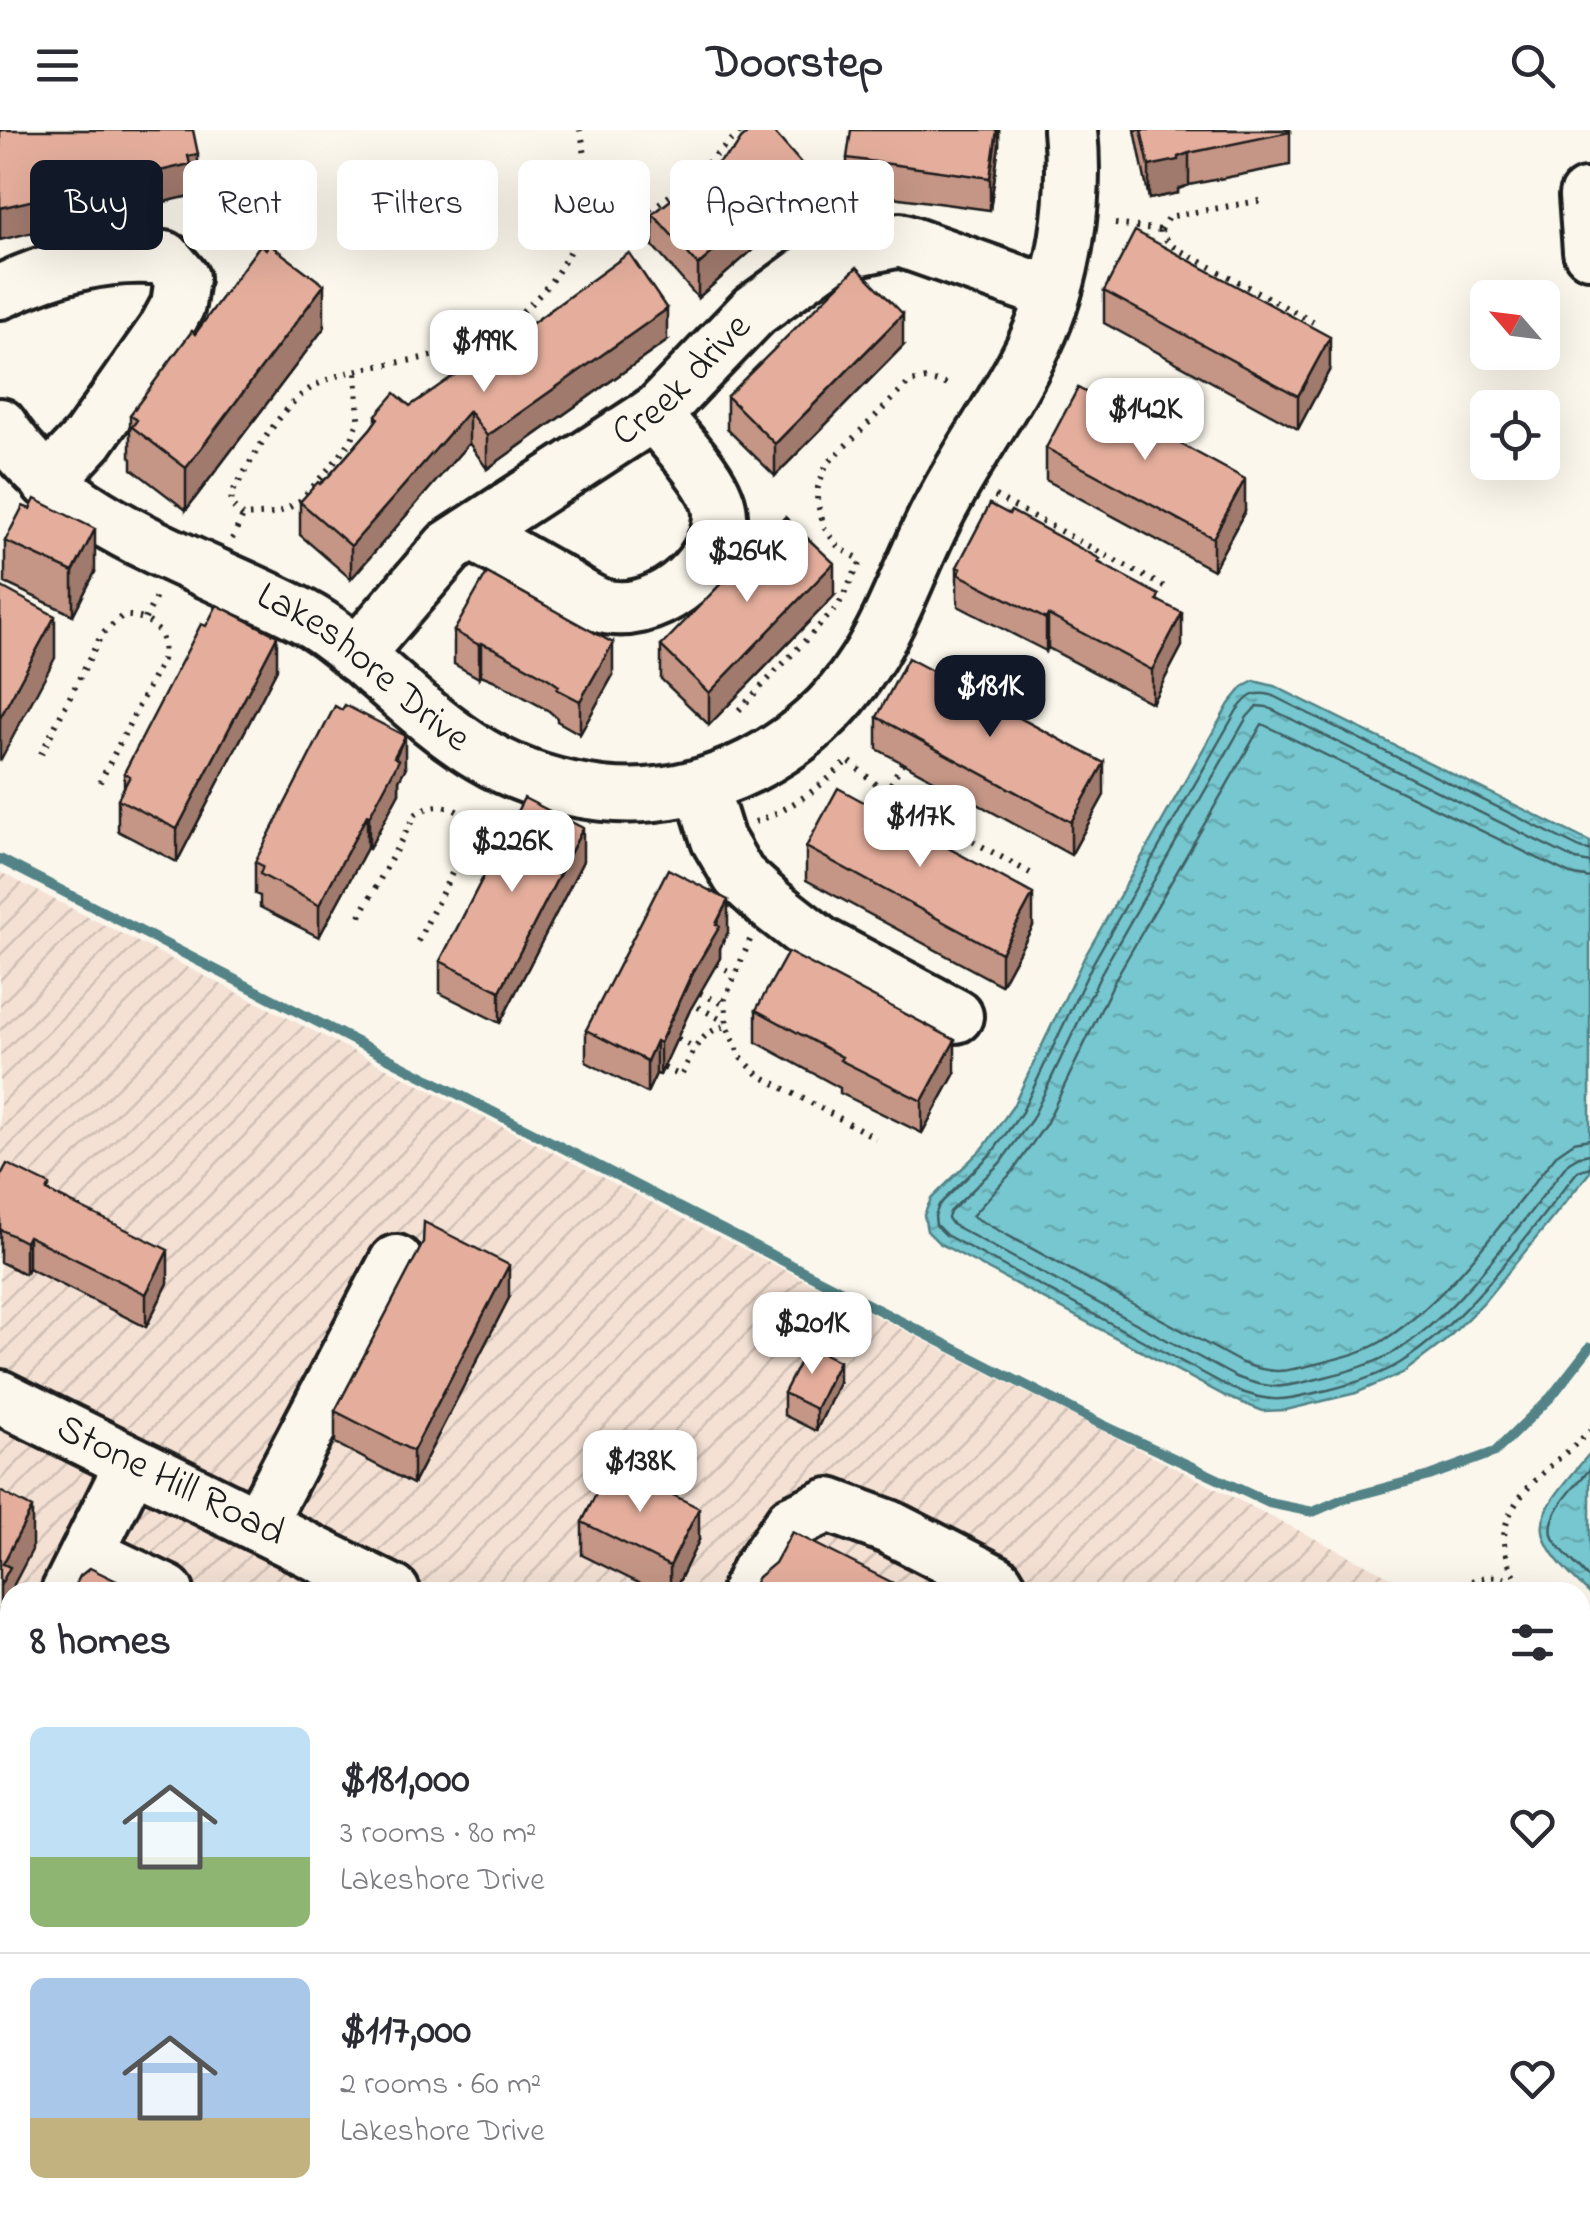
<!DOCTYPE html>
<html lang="en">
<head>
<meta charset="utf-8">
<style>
  body { margin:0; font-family:"Indie Flower",sans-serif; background:#f7f7f7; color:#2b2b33; height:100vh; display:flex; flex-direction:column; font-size:38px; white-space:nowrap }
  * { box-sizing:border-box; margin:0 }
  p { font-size:32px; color:#7c7c81 }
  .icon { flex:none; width:55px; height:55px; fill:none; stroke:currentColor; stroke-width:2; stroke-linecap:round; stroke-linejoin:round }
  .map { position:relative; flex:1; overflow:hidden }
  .details { position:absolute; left:0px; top:1452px; width:1590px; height:642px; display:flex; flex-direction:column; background:#fff; border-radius:30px 30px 0 0; box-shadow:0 10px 40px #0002 }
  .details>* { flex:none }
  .guide { position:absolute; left:30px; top:30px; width:1000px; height:90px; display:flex; gap:20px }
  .needle { width:65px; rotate:298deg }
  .tools { position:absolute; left:1470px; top:150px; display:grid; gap:20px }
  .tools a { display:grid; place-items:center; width:90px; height:90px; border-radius:15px; background:#fff; box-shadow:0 10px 40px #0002; font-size:50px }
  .price { position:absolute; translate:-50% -85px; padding:0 22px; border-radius:20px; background:#fff; color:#222; font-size:32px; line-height:65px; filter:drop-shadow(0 2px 5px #0008) }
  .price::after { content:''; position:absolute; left:50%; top:60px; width:30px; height:22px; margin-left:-15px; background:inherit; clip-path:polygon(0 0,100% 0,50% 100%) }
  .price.active { background:#111827; color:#fff }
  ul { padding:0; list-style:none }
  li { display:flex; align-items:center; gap:30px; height:250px; padding:0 30px }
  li+li { border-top:2px solid #e1e1e2 }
  li span { display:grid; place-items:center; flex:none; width:280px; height:200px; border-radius:15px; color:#555 }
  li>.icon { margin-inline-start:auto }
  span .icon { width:120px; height:120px; fill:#fffc; stroke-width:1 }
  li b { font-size:42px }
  h2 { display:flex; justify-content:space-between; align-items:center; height:120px; padding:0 30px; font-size:42px }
  .pill { padding:0 35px; border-radius:15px; background:#fff; box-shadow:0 10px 40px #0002; font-size:35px; line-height:90px }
  .pill.active { background:#111827; color:#fff }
  header { display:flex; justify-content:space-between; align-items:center; height:130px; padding:0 30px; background:#fff; font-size:45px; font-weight:700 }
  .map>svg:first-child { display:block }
  .built { fill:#f4e1d4 }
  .industrial { fill:url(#industrial-furrows) }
  .water { fill:url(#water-ripples); stroke:#528387; stroke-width:2.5 }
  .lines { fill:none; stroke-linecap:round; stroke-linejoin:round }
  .shore { stroke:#406064; stroke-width:2.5 }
  .stream { stroke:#528387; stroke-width:10 }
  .minor-casing { stroke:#1c1c1c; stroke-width:60 }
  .path { stroke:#1c1c1c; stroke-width:6; stroke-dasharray:2.5 8; stroke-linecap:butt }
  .minor { stroke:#fbf7ec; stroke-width:52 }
  .wall { fill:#c59686; stroke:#1c1c1c; stroke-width:2.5 }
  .shaded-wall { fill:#a07a6d; stroke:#1c1c1c; stroke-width:2.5 }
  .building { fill:#e5ae9c; stroke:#1c1c1c; stroke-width:2.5 }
  .labels { text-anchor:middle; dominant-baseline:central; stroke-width:9; stroke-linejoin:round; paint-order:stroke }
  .street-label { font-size:40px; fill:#1c1c1c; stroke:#fbf7ec }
</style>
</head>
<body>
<header><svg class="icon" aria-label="menu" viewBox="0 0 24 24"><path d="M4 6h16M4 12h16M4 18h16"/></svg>Doorstep<svg class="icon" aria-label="search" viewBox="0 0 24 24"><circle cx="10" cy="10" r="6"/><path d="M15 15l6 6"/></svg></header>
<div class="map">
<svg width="1590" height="2094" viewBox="0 0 1590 2094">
  <defs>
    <pattern id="industrial-furrows" width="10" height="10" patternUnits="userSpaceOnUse" patternTransform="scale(2.5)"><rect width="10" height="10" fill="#f4e1d4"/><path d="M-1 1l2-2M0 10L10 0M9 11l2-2" fill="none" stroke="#d1c0b5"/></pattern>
    <pattern id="water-ripples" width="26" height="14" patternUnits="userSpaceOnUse" patternTransform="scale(2.5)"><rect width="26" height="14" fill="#76c7cf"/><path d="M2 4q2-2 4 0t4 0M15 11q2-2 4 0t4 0" fill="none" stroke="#66aab1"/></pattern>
  </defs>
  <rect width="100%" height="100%" fill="#fbf7ec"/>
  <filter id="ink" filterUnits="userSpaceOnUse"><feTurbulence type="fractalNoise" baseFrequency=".01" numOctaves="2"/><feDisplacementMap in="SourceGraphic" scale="20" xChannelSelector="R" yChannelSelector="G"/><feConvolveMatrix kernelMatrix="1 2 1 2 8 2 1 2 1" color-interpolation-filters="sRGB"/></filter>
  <g filter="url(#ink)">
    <!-- built -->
    <path class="built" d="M 0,1985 L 10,1990 L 10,2085 L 203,2085 L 221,2094 L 0,2094 Z"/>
    <!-- industrial -->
    <path class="industrial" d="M 0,742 L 1420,1462 L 10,1462 L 10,1990 L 0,1985 Z
      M 1580,1544 L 1590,1549 L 1590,2094 L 221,2094 L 203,2085 L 1580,2085 Z"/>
    <!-- water -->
    <path class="water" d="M 1254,551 L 1274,556 L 1590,712 L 1590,1042 L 1483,1173 L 1445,1211 L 1403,1243 L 1356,1263 L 1286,1280 L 1263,1281 L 1227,1267 L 939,1113 L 927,1101 L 924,1085 L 931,1069 L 984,1017 L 1013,976 L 1084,828 L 1229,574 L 1243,557 Z
      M 1590,1323 L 1590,1464 C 1521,1399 1533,1391 1590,1323 Z
      M 1580,1600 L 1590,1605 L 1590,1897 L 1580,1890 Z"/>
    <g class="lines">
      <!-- shore -->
      <path class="shore" d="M 1590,720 L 1582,719 L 1271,565 C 1253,561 1248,566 1237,580 L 1093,833 L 1022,982 L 991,1024 L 939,1075 L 935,1086 L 936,1095 L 946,1105 L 1231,1258 C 1274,1275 1284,1270 1328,1260 C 1352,1254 1379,1246 1400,1233 C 1470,1189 1526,1105 1578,1041 L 1590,1037
        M 1590,733 L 1576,730 L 1267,577 L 1257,576 L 1247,587 L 1104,838 L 1032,989 L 1000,1033 L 950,1082 L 948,1088 L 953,1095 L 1236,1247 C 1276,1262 1285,1257 1325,1247 C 1347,1242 1370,1235 1391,1224 C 1456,1188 1522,1091 1569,1032 L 1579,1026 L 1590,1024
        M 1590,748 L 1570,744 L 1262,594 L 1117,846 L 1046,994 L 1013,1041 L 972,1086 L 1242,1233 C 1274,1245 1284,1242 1316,1234 C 1340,1228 1367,1222 1387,1208 C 1456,1162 1506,1086 1558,1023 L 1574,1012 L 1590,1009
        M 1590,1339 C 1576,1356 1537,1391 1557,1414 C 1567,1427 1580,1437 1590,1450"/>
      <!-- stream -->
      <path class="stream" d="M 0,729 L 1101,1294 L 1269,1373 L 1313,1382 L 1343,1369 L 1429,1346 L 1495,1322 L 1551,1267 L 1590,1217"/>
      <!-- minor casing -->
      <g class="minor-casing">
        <g id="minor">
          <path d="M 1586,66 L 1590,121"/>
          <path d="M 0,162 C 53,137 106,122 165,128 L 182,148 L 178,175 L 164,201 L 88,309 L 48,352"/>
          <path id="s1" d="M 0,295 C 63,395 202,433 303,486 C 332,501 356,524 380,545 C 452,609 503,653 603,664 C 705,675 810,620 864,534 C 898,482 915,421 946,367 C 974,315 1010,267 1035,213 C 1065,150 1077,70 1070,0"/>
          <path d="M 471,403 C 501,419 530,436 559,452 C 572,460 585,470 599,475 C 651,492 718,441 720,386 C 721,355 672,307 653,284"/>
          <path id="s2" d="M 356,525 L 449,417 L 658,281 L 754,181 L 832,124 L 900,110 L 1053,164"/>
          <path d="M 701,656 L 718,710 L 739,746 L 770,774 L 821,814 L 956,886"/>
          <path id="s3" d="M 0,1267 L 393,1462"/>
          <path d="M 258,1395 L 396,1132"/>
          <path d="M 87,1424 L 167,1462"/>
          <path d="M 68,1462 L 132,1333"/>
          <path d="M 748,1462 L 758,1441 L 792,1392 L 829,1375 L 889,1397 L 996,1452 L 1002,1462"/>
          <path d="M 0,1596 L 10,1576"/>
          <path d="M 0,1742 L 10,1747"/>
          <path d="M 1580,2050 L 1590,2055"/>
          <path d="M 481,2085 L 483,2094"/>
          <path d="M 34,2094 L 36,2089 L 84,2094"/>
          <path d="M 759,2094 L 763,2085"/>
        </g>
      </g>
      <!-- path -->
      <path class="path" d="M 580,94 C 642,109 699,38 743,0
        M 1115,94 L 1161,100
        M 1161,100 L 1162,106 L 1174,117 L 1313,192
        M 1161,100 L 1168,87 L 1264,70
        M 995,366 L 1170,460
        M 243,386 L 231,375 L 232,363 C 254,328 278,276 316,255 C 352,236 397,235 435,225 C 539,199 608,107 580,0
        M 232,409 L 243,386 L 274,384 L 288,378 L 301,370 L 339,327 L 352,309 L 359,288 L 356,242
        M 856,427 L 839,418 L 824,397 L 817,371 L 818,357 L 826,335 L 910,252 L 927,249 L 949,255
        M 145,489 L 158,463
        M 739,580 L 838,476 L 862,429
        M 41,624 L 102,504 L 122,486 C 149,484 169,502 162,530 L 100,652
        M 886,663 L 902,633
        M 755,692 C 790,679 822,657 848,630 L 886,663 L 1030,743
        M 360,786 L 415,685 C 431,673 449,673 465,687 L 470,707 L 417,813
        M 750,810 L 725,869 L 727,896 L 741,928 L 759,945 L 876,1008
        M 716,835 L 734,844
        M 700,863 L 725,875
        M 698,877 L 726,892
        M 678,909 L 695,918
        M 664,938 L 681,946 C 693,923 699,901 727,896
        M 1442,1462 C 1466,1454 1492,1437 1515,1454
        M 1527,1462 C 1466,1390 1540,1348 1590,1301
        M 1580,1505 L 1590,1512"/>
      <!-- minor -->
      <use href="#minor" class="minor"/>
    </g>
    <!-- wall -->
    <path class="wall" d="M 999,0 L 999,15 L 990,80 L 847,61 L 847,28 Z
      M 1135,0 L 1290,0 L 1290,35 L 1189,55 L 1178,59 L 1178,63 L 1149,69 Z
      M 807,72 L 698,168 L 653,116 L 653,84 Z
      M 1104,161 L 1330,239 L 1298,299 L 1104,193 Z
      M 324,198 L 186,380 L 132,339 L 132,329 L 130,327 L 130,285 L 195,204 Z
      M 667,211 L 487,339 L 469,313 L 351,449 L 300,405 L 300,372 L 329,346 L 371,298 L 376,291 L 376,285 L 410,276 L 483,229 Z
      M 903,216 L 775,346 L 727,299 L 727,266 Z
      M 1046,318 L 1245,381 L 1213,440 L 1046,350 Z
      M 5,411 L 95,442 L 73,485 L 5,453 Z
      M 1100,433 L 1159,471 L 1182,516 L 1152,573 L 1048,518 L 1046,521 L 958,476 L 958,470 L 957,469 L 957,437 Z
      M 834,466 L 709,595 L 661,549 L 661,516 Z
      M 454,501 L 613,545 L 580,604 L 557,591 L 557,588 L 549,581 L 493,550 L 481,545 L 479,548 L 454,534 Z
      M 277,539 L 177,732 L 118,701 L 118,669 L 124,657 L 124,643 Z
      M 877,587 L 1104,665 L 1071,725 L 877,619 Z
      M 405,639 L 399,650 L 399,663 L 369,719 L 367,718 L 319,807 L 260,777 L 260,766 L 255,764 L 255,732 Z
      M 806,717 L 1033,796 L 1001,855 L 806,750 Z
      M 583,731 L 500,893 L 440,863 L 440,831 Z
      M 728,802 L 720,818 L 720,828 L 690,880 L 660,945 L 656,944 L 647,963 L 586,932 L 586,900 Z
      M 756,880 L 955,943 L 922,1003 L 840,963 L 840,958 L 756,912 Z
      M 0,1047 L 50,1062 L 168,1153 L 146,1197 L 28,1138 L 25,1144 L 0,1132 Z
      M 509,1168 L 413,1354 L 335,1313 L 335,1281 Z
      M 839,1253 L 816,1301 L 784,1285 L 784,1263 Z
      M 582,1392 L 699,1410 L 674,1462 L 657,1462 L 582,1425 Z
      M 10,1586 L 10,1658 L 0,1653 L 0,1606 Z
      M 548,2085 L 674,2085 L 669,2094 L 565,2094 Z
      M 688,2085 L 709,2085 L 704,2094 Z
      M 951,2085 L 975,2085 L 970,2094 Z"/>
    <!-- shaded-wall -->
    <path class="shaded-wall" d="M 997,0 L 999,0 L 999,15 L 990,80 L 990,48 Z
      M 1189,23 L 1189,55 L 1178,59 L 1178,63 L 1149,69 L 1149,36 Z
      M 198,24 L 198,56 L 190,58 L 190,66 L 0,110 L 0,78 Z
      M 807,40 L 807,72 L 698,168 L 698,135 Z
      M 324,155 L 324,198 L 186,380 L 186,338 Z
      M 667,179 L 667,211 L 487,339 L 487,306 Z
      M 903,184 L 903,216 L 775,346 L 775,314 Z
      M 1330,207 L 1330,239 L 1298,299 L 1298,266 Z
      M 469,281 L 469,313 L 351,449 L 351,416 Z
      M 1245,349 L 1245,381 L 1213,440 L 1213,408 Z
      M 95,399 L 95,442 L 73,485 L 73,442 Z
      M 834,433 L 834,466 L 709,595 L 709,563 Z
      M 1182,483 L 1182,516 L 1152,573 L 1152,540 Z
      M 1048,485 L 1048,518 L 1046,521 L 1046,489 Z
      M 55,486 L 55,528 L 0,631 L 0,588 Z
      M 277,506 L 277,539 L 177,732 L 177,699 Z
      M 481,513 L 481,545 L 479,548 L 479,515 Z
      M 613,513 L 613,545 L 580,604 L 580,571 Z
      M 405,606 L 405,639 L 399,650 L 399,663 L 369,719 L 369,687 Z
      M 1104,633 L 1104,665 L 1071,725 L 1071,692 Z
      M 367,685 L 367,718 L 319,807 L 319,775 Z
      M 583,698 L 583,731 L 500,893 L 500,861 Z
      M 1033,764 L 1033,796 L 1001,855 L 1001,823 Z
      M 728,770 L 728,802 L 720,818 L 720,828 L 690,880 L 660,945 L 660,913 Z
      M 955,910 L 955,943 L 922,1003 L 922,971 Z
      M 656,911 L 656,944 L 647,963 L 647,931 Z
      M 28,1106 L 28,1138 L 25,1144 L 25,1112 Z
      M 168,1120 L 168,1153 L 146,1197 L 146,1164 Z
      M 509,1135 L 509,1168 L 413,1354 L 413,1321 Z
      M 839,1231 L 839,1253 L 816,1301 L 816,1279 Z
      M 32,1378 L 32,1420 L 10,1462 L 10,1479 L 0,1498 L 0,1456 L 3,1434 Z
      M 699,1378 L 699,1410 L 674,1462 L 670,1462 L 670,1436 Z
      M 652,2085 L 674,2085 L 669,2094 L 647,2094 Z"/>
    <!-- building -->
    <path class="building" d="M 0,0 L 193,0 L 198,24 L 188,26 L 190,34 L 0,78 Z
      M 751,0 L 772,0 L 807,40 L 698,135 L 653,84 L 734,20 L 741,9 Z
      M 851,0 L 997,0 L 990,48 L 847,28 Z
      M 1141,0 L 1290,0 L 1290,2 L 1189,23 L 1178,27 L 1178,30 L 1149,36 Z
      M 1135,101 L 1330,207 L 1298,266 L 1104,161 Z
      M 269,114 L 324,155 L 186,338 L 132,297 L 137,290 L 130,285 L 192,201 L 195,204 L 260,115 L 266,119 Z
      M 629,123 L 667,179 L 487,306 L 469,281 L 351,416 L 300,372 L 318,352 L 320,354 L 329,346 L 371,298 L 378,288 L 376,285 L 395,263 L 410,276 L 482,226 L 483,229 Z
      M 857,137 L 903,184 L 775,314 L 727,266 Z
      M 1078,258 L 1245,349 L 1213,408 L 1046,318 Z
      M 35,369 L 95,399 L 73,442 L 5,411 L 23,376 L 30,379 Z
      M 990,374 L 1009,384 L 1011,381 L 1100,429 L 1098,432 L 1159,465 L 1157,470 L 1182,483 L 1152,540 L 1048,485 L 1046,489 L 958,444 L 961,439 L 957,437 Z
      M 785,387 L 834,433 L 709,563 L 661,516 Z
      M 487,443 L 613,513 L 580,571 L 557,559 L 559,556 L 549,549 L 493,518 L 481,513 L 479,515 L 454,501 Z
      M 0,456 L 55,486 L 0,588 Z
      M 217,475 L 277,506 L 177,699 L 118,669 L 130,646 L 124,643 L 201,494 L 206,496 Z
      M 908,528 L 1104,633 L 1071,692 L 877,587 Z
      M 345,575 L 405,606 L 394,627 L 399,630 L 369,687 L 367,685 L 319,775 L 260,744 L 263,736 L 255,732 L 335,576 L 342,580 Z
      M 838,658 L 1033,764 L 1001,823 L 806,717 Z
      M 524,668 L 583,698 L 500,861 L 440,831 Z
      M 668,739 L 728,770 L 716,794 L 720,796 L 690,847 L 660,913 L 656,911 L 647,931 L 586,900 Z
      M 788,822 L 955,910 L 922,971 L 840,930 L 842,927 L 756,880 Z
      M 7,1034 L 50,1055 L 47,1061 L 168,1120 L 146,1164 L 28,1106 L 25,1112 L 0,1099 L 0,1047 Z
      M 424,1092 L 509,1135 L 413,1321 L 335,1281 L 423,1113 Z
      M 808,1216 L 839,1231 L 816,1279 L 784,1263 Z
      M 611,1334 L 699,1378 L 670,1436 L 582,1392 Z
      M 0,1361 L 32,1378 L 3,1434 L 10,1437 L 0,1456 Z
      M 792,1402 L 911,1462 L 750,1462 L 758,1447 L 775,1433 Z
      M 90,1438 L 139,1462 L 72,1462 L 80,1446 Z
      M 10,1586 L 10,1615 L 0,1610 L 0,1606 Z
      M 630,2085 L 652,2085 L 647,2094 Z"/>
  </g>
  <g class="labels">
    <!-- street labels -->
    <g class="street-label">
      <text stroke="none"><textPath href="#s2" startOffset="430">Creek drive</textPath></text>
      <text stroke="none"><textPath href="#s1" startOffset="442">Lakeshore Drive</textPath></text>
      <text stroke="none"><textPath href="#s3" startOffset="190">Stone Hill Road</textPath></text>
    </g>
  </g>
</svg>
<div class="tools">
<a><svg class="needle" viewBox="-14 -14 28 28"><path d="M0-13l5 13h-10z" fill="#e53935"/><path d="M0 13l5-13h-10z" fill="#7c7c81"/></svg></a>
<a><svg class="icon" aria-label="locate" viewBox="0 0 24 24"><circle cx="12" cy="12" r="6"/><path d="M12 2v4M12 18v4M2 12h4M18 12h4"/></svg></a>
</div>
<b class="price" style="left:484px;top:265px">$199K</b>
<b class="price" style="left:1145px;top:333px">$142K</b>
<b class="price" style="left:747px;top:475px">$264K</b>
<b class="price active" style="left:990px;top:610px">$181K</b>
<b class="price" style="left:920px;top:740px">$117K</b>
<b class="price" style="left:512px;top:765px">$226K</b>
<b class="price" style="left:812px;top:1247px">$201K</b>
<b class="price" style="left:640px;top:1385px">$138K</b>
<div class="guide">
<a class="pill active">Buy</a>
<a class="pill">Rent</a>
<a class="pill">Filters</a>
<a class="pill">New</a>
<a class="pill">Apartment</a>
</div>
<section class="details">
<h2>8 homes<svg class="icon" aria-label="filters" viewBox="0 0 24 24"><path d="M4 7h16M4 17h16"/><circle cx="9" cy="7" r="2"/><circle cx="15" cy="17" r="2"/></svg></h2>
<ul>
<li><span style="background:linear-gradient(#bfe0f5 65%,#8fb573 0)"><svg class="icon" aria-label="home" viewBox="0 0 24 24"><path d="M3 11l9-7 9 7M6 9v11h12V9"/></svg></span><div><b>$181,000</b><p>3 rooms · 80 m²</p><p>Lakeshore Drive</p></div><svg class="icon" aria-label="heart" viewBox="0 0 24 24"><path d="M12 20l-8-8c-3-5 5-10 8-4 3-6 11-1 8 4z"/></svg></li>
<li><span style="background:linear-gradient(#a9c7e8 70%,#c2b280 0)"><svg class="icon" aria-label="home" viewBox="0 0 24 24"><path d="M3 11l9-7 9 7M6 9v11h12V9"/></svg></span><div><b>$117,000</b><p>2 rooms · 60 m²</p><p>Lakeshore Drive</p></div><svg class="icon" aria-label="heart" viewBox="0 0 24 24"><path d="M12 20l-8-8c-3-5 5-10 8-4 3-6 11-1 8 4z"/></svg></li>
</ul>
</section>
</div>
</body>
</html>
